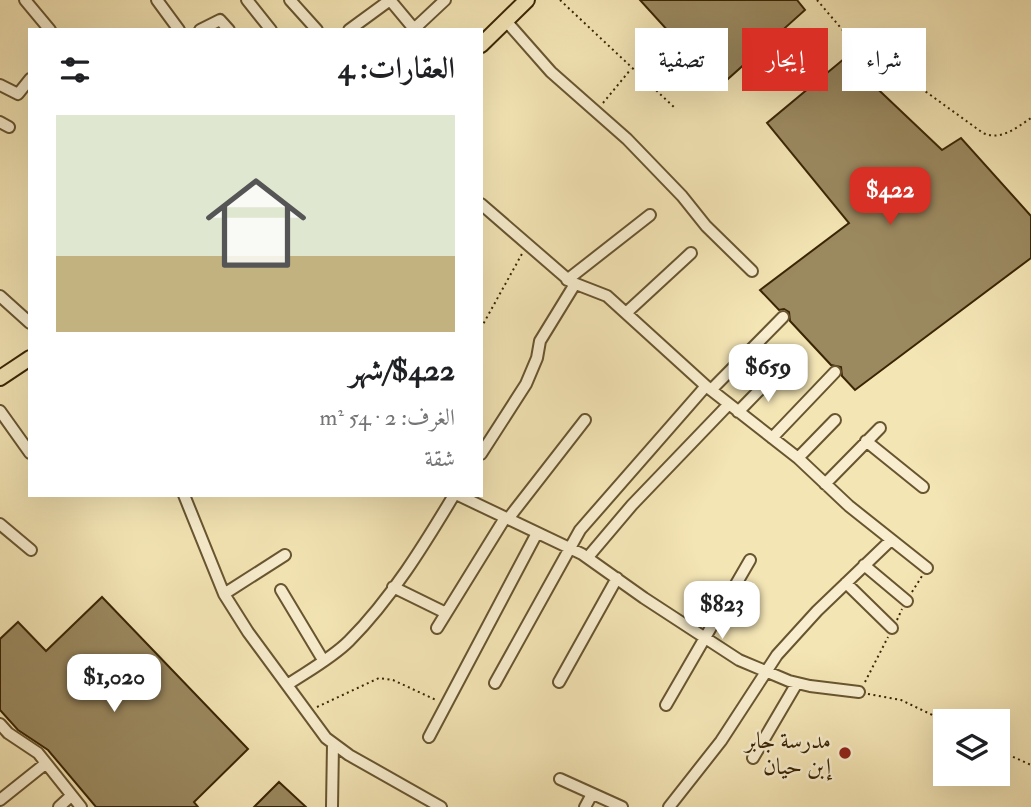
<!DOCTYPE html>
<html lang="ar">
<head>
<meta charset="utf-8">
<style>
  body { margin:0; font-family:"IM FELL Double Pica",Amiri,serif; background:#f6f6f6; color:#202124; direction:rtl; height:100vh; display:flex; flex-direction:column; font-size:26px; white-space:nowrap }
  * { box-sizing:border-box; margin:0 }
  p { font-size:23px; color:#757577 }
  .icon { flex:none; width:38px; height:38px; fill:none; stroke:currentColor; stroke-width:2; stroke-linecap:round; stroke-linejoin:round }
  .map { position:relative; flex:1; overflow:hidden; direction:ltr }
  .drawer { position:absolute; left:28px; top:28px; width:455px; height:469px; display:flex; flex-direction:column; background:#fff; border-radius:0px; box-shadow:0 7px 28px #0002; direction:rtl }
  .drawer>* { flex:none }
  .guide { position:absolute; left:504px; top:28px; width:422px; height:63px; direction:rtl; display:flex; gap:14px }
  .buttons { position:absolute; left:933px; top:709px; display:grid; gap:14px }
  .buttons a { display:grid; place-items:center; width:77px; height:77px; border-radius:0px; background:#fff; box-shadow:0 7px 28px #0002; font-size:35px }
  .price { position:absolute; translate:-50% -60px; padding:0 16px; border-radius:14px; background:#fff; color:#222; font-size:23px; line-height:46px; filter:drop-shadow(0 2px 4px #0008) }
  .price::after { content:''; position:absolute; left:50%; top:42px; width:21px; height:16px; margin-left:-10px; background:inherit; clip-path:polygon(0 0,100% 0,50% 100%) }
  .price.on { background:#d93025; color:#fff }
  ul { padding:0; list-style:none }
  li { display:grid; align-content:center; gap:14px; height:371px; padding:0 28px }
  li+li { border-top:2px solid #e0e0e0 }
  li span { display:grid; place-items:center; height:217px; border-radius:0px; color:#555 }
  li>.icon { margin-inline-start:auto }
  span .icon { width:126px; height:126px; fill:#fffc; stroke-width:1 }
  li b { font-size:30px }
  h2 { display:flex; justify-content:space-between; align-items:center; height:84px; padding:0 28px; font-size:30px }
  .chip { padding:0 24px; border-radius:0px; background:#fff; box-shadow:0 7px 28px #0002; font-size:24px; line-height:63px }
  .chip.on { background:#d93025; color:#fff }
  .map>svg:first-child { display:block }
  .building { fill:#9b8960; stroke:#3a2504; stroke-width:2 }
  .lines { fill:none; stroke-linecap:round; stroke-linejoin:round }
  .minor-casing { stroke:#685530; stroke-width:14 }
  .major-casing { stroke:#3a2504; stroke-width:18 }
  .path { stroke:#3a2504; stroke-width:2; stroke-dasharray:2 3.5; stroke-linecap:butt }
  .minor { stroke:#f8eecf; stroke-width:10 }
  .major { stroke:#f4e5b5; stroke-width:14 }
  .poi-dot { fill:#8f2418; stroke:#f8eecf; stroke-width:2.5 }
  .labels { text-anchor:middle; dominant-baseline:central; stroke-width:5; stroke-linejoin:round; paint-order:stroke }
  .poi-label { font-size:23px; fill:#3a2504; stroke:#f8eecf; text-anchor:end }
</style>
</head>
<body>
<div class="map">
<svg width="1031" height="807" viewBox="0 0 1031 807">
  <rect width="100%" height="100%" fill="#f4e5b5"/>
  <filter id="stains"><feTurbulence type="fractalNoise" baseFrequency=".00286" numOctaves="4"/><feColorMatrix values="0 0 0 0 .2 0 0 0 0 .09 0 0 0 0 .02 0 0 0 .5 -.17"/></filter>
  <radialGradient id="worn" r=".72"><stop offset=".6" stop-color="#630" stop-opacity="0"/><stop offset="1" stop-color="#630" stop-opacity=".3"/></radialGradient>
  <!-- building -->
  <path class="building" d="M 640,0 L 797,0 L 805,10 L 719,87 Z
    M 845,58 L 942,150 L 961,138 L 1031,216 L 1031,258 L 855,390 L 842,376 L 841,367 L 831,365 L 790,321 L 789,312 L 784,309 L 779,310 L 760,290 L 849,223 L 767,123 Z
    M 102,597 L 248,749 L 194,802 L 198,807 L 96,807 L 48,750 L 18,730 L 0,710 L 0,639 L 18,622 L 46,651 Z
    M 279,782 L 306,807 L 254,807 Z"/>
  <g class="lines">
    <!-- minor casing -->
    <g class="minor-casing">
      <path id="minor" d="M 25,0 L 50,30
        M 157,0 L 179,30
        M 247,0 L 271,30
        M 290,0 L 317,30
        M 506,21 L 551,72 L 627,139 L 682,196 L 706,226 L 752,271
        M 414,29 L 445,0
        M 200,30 L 220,20 L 229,30
        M 349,30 L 390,0 L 415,30
        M 0,85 L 18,94 L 30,79
        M 0,122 L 9,127
        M 481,204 L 571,282 L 607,296 L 706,386 L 798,458 L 849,506 L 927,568
        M 567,280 L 650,215
        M 0,296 L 30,323
        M 626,313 L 691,253
        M 711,390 L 783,317
        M 0,411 L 30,453
        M 738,412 L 775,374
        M 772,438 L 835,372
        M 866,441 L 923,487
        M 481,454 L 526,384 L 537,358 L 540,341 L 575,284
        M 798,458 L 835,420
        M 825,484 L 880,428
        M 184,495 L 224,594 L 248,632 L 326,738 L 349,755 L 441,807
        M 458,495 L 582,554 L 644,598 L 739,660 L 789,681 L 810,686 L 859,692
        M 508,519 L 585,420
        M 0,524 L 31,550
        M 588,557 L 632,505 L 729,404
        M 864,565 L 907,601
        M 846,583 L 892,628
        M 393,587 L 446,613
        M 281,590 L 323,660
        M 224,594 L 285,555
        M 437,628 L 505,518
        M 559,682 L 617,578
        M 495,683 L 580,530 L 706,386
        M 287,685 C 308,671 332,658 349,641 C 391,599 424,545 454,495
        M 666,705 L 750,560
        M 0,724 L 8,733 L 38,753 L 81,807
        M 429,737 L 537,533
        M 753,758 L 797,683
        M 560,779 L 622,807
        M 0,800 L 45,764
        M 59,807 L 71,796
        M 332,807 L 333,744
        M 585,807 L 592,794
        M 669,807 L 721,741 L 777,655 L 817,611 L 891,540"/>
    </g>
    <!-- major casing -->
    <g class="major-casing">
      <path id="major" d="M 481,45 L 527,0
        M 0,378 L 30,358"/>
    </g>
    <!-- path -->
    <path class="path" d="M 560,0 L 676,109
      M 817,0 L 846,34 L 983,133 C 1001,141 1016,128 1031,118
      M 603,103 L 631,69
      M 481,328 L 523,252
      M 912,592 L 922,576
      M 897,620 L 902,609
      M 865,682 L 888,637
      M 868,694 L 901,700 L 945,721
      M 317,707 L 379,678 L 393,680 L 436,700
      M 998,750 L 1031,765"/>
    <!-- minor -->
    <use href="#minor" class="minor"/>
    <!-- major -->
    <use href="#major" class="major"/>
  </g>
  <!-- markers -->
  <circle class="poi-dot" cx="845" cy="753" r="7"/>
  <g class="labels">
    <!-- poi labels -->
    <g class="poi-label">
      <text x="831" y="740">مدرسة جابر<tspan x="831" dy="26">إبن حيان</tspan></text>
    </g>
  </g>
  <rect width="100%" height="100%" filter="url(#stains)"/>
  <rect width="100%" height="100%" fill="url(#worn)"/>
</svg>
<div class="buttons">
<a><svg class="icon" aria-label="layers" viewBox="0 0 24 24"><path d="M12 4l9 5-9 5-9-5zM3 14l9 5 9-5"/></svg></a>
</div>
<b class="price on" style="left:890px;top:227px">$422</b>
<b class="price" style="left:768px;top:404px">$659</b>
<b class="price" style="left:722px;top:641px">$823</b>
<b class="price" style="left:114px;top:714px">$1,020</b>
<div class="guide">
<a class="chip">شراء</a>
<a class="chip on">إيجار</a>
<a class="chip">تصفية</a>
</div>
<section class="drawer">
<h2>العقارات: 4<svg class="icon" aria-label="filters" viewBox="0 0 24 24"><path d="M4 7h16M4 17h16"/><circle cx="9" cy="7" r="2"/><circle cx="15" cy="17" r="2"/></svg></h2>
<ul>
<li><span style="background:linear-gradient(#dfe7d0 65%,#c2b280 0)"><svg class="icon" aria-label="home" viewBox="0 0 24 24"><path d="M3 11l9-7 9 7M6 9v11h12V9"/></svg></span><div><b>$422/شهر</b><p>الغرف: 2 · 54 m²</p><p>شقة</p></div></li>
</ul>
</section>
</div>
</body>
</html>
